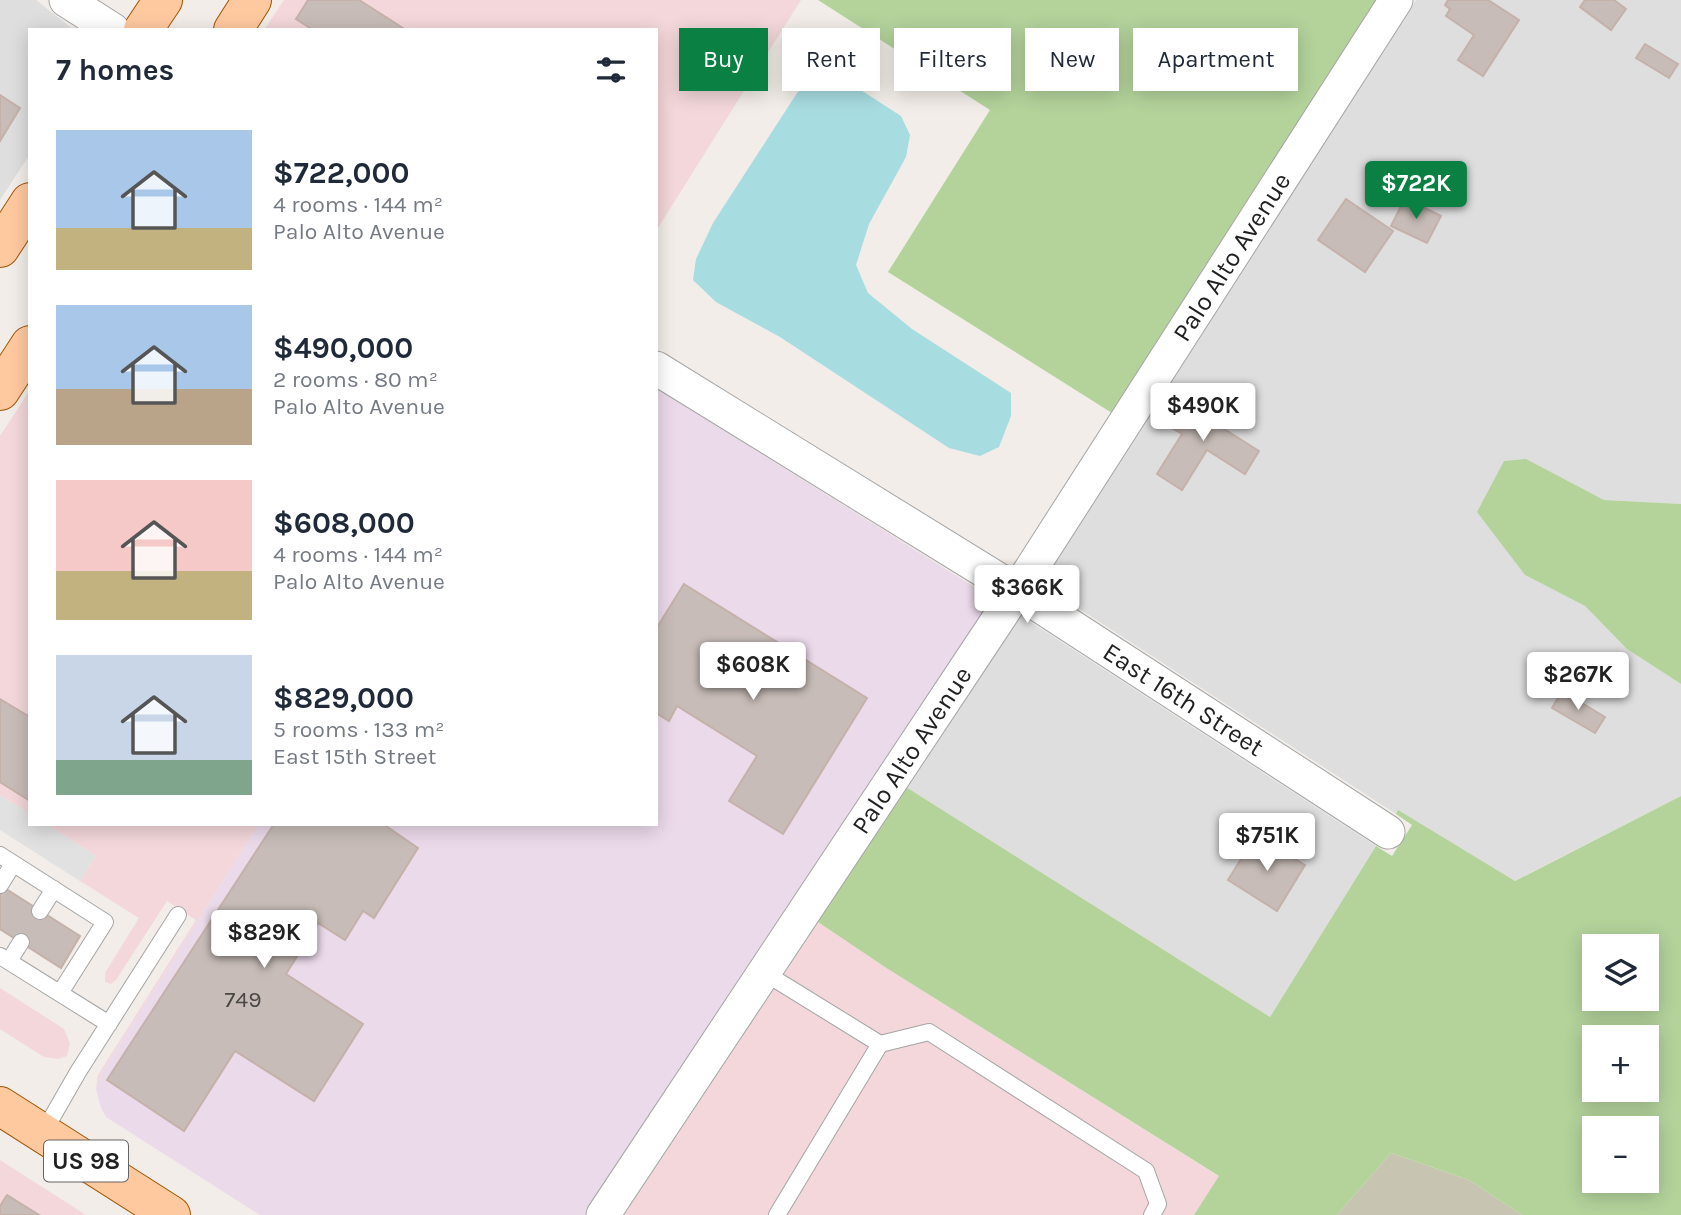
<!DOCTYPE html>
<html lang="en">
<head>
<meta charset="utf-8">
<style>
  body { margin:0; font-family:Karla,sans-serif; background:#f6f6f7; color:#1f2937; height:100vh; display:flex; flex-direction:column; font-size:26px; white-space:nowrap }
  * { box-sizing:border-box; margin:0 }
  p { font-size:23px; color:#747a83 }
  .icon { flex:none; width:38px; height:38px; fill:none; stroke:currentColor; stroke-width:2; stroke-linecap:round; stroke-linejoin:round }
  .map { position:relative; flex:1; overflow:hidden }
  .panel { position:absolute; left:28px; top:28px; width:630px; height:798px; display:flex; flex-direction:column; background:#fff; border-radius:0px; box-shadow:0 4px 18px #0003 }
  .panel>* { flex:none }
  .banner { position:absolute; left:679px; top:28px; width:665px; height:63px; display:flex; gap:14px }
  .buttons { position:absolute; left:1582px; top:934px; display:grid; gap:14px }
  .buttons a { display:grid; place-items:center; width:77px; height:77px; border-radius:0px; background:#fff; box-shadow:0 4px 18px #0003; font-size:35px }
  .price { position:absolute; translate:-50% -60px; padding:0 16px; border-radius:7px; background:#fff; color:#222; font-size:23px; line-height:46px; filter:drop-shadow(0 2px 4px #0008) }
  .price::after { content:''; position:absolute; left:50%; top:42px; width:21px; height:16px; margin-left:-10px; background:inherit; clip-path:polygon(0 0,100% 0,50% 100%) }
  .price.current { background:#0b8043; color:#fff }
  ul { padding:0; list-style:none }
  li { display:flex; align-items:center; gap:21px; height:175px; padding:0 28px }
  li span { display:grid; place-items:center; flex:none; width:196px; height:140px; border-radius:0px; color:#555 }
  li>.icon { margin-inline-start:auto }
  span .icon { width:84px; height:84px; fill:#fffc; stroke-width:1 }
  li b { font-size:30px }
  h2 { display:flex; justify-content:space-between; align-items:center; height:84px; padding:0 28px; font-size:30px }
  .tag { padding:0 24px; border-radius:0px; background:#fff; box-shadow:0 4px 18px #0003; font-size:24px; line-height:63px }
  .tag.current { background:#0b8043; color:#fff }
  .map>svg:first-child { display:block }
  .residential { fill:#dfdedf }
  .commercial { fill:#f3d7da }
  .industrial { fill:#ebdaea }
  .construction { fill:#c7c4b2 }
  .forest { fill:#b3d39b; fill-rule:evenodd }
  .parking { fill:#e1e1e1 }
  .water { fill:#a7dce1 }
  .building { fill:#c7bcb7; stroke:#c5b1a9; stroke-width:2 }
  .lines { fill:none; stroke-linecap:round; stroke-linejoin:round }
  .service-casing { stroke:#a5a5a5; stroke-width:18 }
  .minor-casing { stroke:#a5a5a5; stroke-width:35 }
  .primary-casing { stroke:#9f5400; stroke-width:40 }
  .service { stroke:#fff; stroke-width:16 }
  .minor { stroke:#fff; stroke-width:33 }
  .primary { stroke:#ffc9a0; stroke-width:38 }
  .labels { text-anchor:middle; dominant-baseline:central; stroke-width:5; stroke-linejoin:round; paint-order:stroke }
  .number-label { font-size:23px; fill:#4a4846 }
  .shield { fill:#fff; stroke:#646464; stroke-width:2 }
  .shield-label { font-size:24px; font-weight:bold; fill:#212121 }
  .street-label { font-size:26px; fill:#212121; stroke:#fff }
</style>
</head>
<body>
<div class="map">
<svg width="1681" height="1215" viewBox="0 0 1681 1215">
  <rect width="100%" height="100%" fill="#f2ede8"/>
  <!-- residential -->
  <path class="residential" d="M 0,0 L 36,0 L 74,30 L 30,30 L 30,154 L 0,200 Z
    M 1416,0 L 1681,0 L 1681,504 L 1604,500 L 1525,459 L 1525,575 L 1585,606 L 1627,649 L 1681,684 L 1681,796 L 1514,881 L 1399,811 L 1396,814 L 1041,584 Z
    M 1020,615 L 1376,846 L 1270,1017 L 906,787 Z"/>
  <!-- commercial -->
  <path class="commercial" d="M 284,0 L 801,0 L 656,231 L 656,30 L 264,30 Z
    M 30,390 L 30,814 L 0,795 L 0,436 Z
    M 46,824 L 259,824 L 102,1072 L 96,1089 L 98,1075 L 196,920 L 167,901 L 116,980 L 111,984 L 105,982 L 105,973 L 139,918 L 80,881 L 96,856 Z
    M 812,918 L 888,969 L 1220,1177 L 1194,1215 L 619,1215 Z
    M 0,988 L 64,1029 L 70,1043 L 67,1056 L 58,1059 L 44,1057 L 0,1029 Z
    M 0,1160 L 86,1215 L 0,1215 Z"/>
  <!-- industrial -->
  <path class="industrial" d="M 656,388 L 992,598 L 585,1215 L 260,1215 L 106,1117 L 101,1108 L 96,1089 L 102,1072 L 259,824 L 656,824 Z"/>
  <!-- construction -->
  <path class="construction" d="M 1391,1153 L 1469,1180 L 1522,1215 L 1337,1215 Z"/>
  <!-- forest -->
  <path class="forest" d="M 818,0 L 1377,0 L 1112,413 L 888,272 L 990,110 Z
    M 1526,459 L 1604,500 L 1681,504 L 1681,684 L 1627,649 L 1585,606 L 1525,575 L 1477,512 L 1504,461 Z
    M 906,787 L 1270,1017 L 1376,846 L 1392,856 L 1412,825 L 1396,814 L 1398,810 L 1515,881 L 1681,796 L 1681,1215 L 1522,1215 L 1469,1180 L 1391,1153 L 1337,1215 L 1194,1215 L 1219,1176 L 888,969 L 812,918 ZM 1594,947 L 1647,947 L 1647,999 L 1594,999 ZM 1594,1038 L 1647,1038 L 1647,1090 L 1594,1090 ZM 1594,1129 L 1647,1129 L 1647,1181 L 1594,1181 Z"/>
  <!-- parking -->
  <path class="parking" d="M 0,795 L 30,814 L 30,824 L 46,824 L 96,856 L 80,881 L 0,830 Z"/>
  <!-- water -->
  <path class="water" d="M 814,78 L 835,79 L 853,85 L 901,116 L 910,135 L 906,157 L 869,224 L 856,265 L 868,293 L 912,329 L 1011,393 L 1011,416 L 999,447 L 980,456 L 949,448 L 780,337 L 716,302 L 693,280 L 696,259 L 713,223 L 797,93 Z"/>
  <!-- building -->
  <path class="building" d="M 308,0 L 359,0 L 406,30 L 313,30 L 296,19 Z
    M 1448,0 L 1488,0 L 1519,20 L 1483,76 L 1458,60 L 1474,35 L 1446,16 L 1450,9 L 1445,5 Z
    M 1585,0 L 1614,0 L 1626,9 L 1611,30 L 1580,7 Z
    M 1645,44 L 1678,64 L 1669,78 L 1636,58 Z
    M 0,95 L 20,108 L 0,141 Z
    M 1405,198 L 1441,216 L 1427,243 L 1391,226 Z
    M 1346,199 L 1393,231 L 1365,272 L 1318,240 Z
    M 1204,398 L 1229,414 L 1221,427 L 1259,451 L 1245,474 L 1207,450 L 1182,490 L 1157,474 L 1182,434 L 1165,424 L 1180,401 L 1196,411 Z
    M 684,584 L 867,698 L 783,834 L 729,801 L 757,756 L 677,706 L 669,721 L 656,713 L 656,629 Z
    M 1562,691 L 1605,717 L 1595,733 L 1552,708 Z
    M 0,699 L 30,717 L 30,801 L 0,782 Z
    M 274,824 L 383,824 L 418,848 L 374,918 L 363,911 L 345,940 L 318,923 L 286,974 L 363,1024 L 314,1101 L 235,1051 L 184,1131 L 107,1080 Z
    M 1256,835 L 1305,865 L 1277,911 L 1228,880 Z
    M 0,885 L 80,936 L 61,968 L 0,929 Z
    M 7,1195 L 39,1215 L 0,1215 L 0,1206 Z"/>
  <g class="lines">
    <!-- service casing -->
    <g class="service-casing">
      <path id="service" d="M 0,855 L 105,922 L 60,993
        M 0,885 L 13,864
        M 40,911 L 54,889
        M 0,956 L 109,1024
        M 9,961 L 21,942
        M 765,973 L 880,1044
        M 43,1133 L 78,1072 L 178,915
        M 777,1215 L 880,1044 L 929,1032 L 1146,1171 L 1158,1204 L 1152,1215"/>
    </g>
    <!-- minor casing -->
    <g class="minor-casing">
      <g id="minor">
        <path d="M 66,0 L 113,30"/>
        <path id="s1" d="M 656,368 L 1017,591 L 1388,832"/>
        <path id="s2" d="M 603,1215 L 1017,591 L 1396,0"/>
      </g>
    </g>
    <!-- primary casing -->
    <g class="primary-casing">
      <path id="primary" d="M 143,30 L 163,0
        M 233,30 L 252,0
        M 0,248 L 30,202
        M 0,391 L 30,345
        M 0,1106 L 171,1215"/>
    </g>
    <!-- service -->
    <use href="#service" class="service"/>
    <!-- minor -->
    <use href="#minor" class="minor"/>
    <!-- primary -->
    <use href="#primary" class="primary"/>
  </g>
  <g class="labels">
    <!-- number labels -->
    <g class="number-label">
      <text x="243" y="999">749</text>
    </g>
    <!-- shield labels -->
    <rect class="shield" x="44" y="1140.5" width="84" height="41" rx="5"/>
    <g class="shield-label">
      <text x="86" y="1161">US 98</text>
    </g>
    <!-- street labels -->
    <g class="street-label">
      <text stroke="none"><textPath href="#s2" startOffset="1146">Palo Alto Avenue</textPath></text>
      <text stroke="none"><textPath href="#s1" startOffset="623">East 16th Street</textPath></text>
      <text stroke="none"><textPath href="#s2" startOffset="558">Palo Alto Avenue</textPath></text>
    </g>
  </g>
</svg>
<div class="buttons">
<a><svg class="icon" aria-label="layers" viewBox="0 0 24 24"><path d="M12 4l9 5-9 5-9-5zM3 14l9 5 9-5"/></svg></a>
<a>+</a>
<a>−</a>
</div>
<b class="price current" style="left:1416px;top:221px">$722K</b>
<b class="price" style="left:1203px;top:443px">$490K</b>
<b class="price" style="left:1027px;top:625px">$366K</b>
<b class="price" style="left:753px;top:702px">$608K</b>
<b class="price" style="left:1578px;top:712px">$267K</b>
<b class="price" style="left:1267px;top:873px">$751K</b>
<b class="price" style="left:264px;top:970px">$829K</b>
<div class="banner">
<a class="tag current">Buy</a>
<a class="tag">Rent</a>
<a class="tag">Filters</a>
<a class="tag">New</a>
<a class="tag">Apartment</a>
</div>
<section class="panel">
<h2>7 homes<svg class="icon" aria-label="filters" viewBox="0 0 24 24"><path d="M4 7h16M4 17h16"/><circle cx="9" cy="7" r="2"/><circle cx="15" cy="17" r="2"/></svg></h2>
<ul>
<li><span style="background:linear-gradient(#a9c7e8 70%,#c2b280 0)"><svg class="icon" aria-label="home" viewBox="0 0 24 24"><path d="M3 11l9-7 9 7M6 9v11h12V9"/></svg></span><div><b>$722,000</b><p>4 rooms · 144 m²</p><p>Palo Alto Avenue</p></div></li>
<li><span style="background:linear-gradient(#a9c7e8 60%,#b9a48a 0)"><svg class="icon" aria-label="home" viewBox="0 0 24 24"><path d="M3 11l9-7 9 7M6 9v11h12V9"/></svg></span><div><b>$490,000</b><p>2 rooms · 80 m²</p><p>Palo Alto Avenue</p></div></li>
<li><span style="background:linear-gradient(#f6c9c9 65%,#c2b280 0)"><svg class="icon" aria-label="home" viewBox="0 0 24 24"><path d="M3 11l9-7 9 7M6 9v11h12V9"/></svg></span><div><b>$608,000</b><p>4 rooms · 144 m²</p><p>Palo Alto Avenue</p></div></li>
<li><span style="background:linear-gradient(#c9d6e8 75%,#7fa58c 0)"><svg class="icon" aria-label="home" viewBox="0 0 24 24"><path d="M3 11l9-7 9 7M6 9v11h12V9"/></svg></span><div><b>$829,000</b><p>5 rooms · 133 m²</p><p>East 15th Street</p></div></li>
</ul>
</section>
</div>
</body>
</html>
